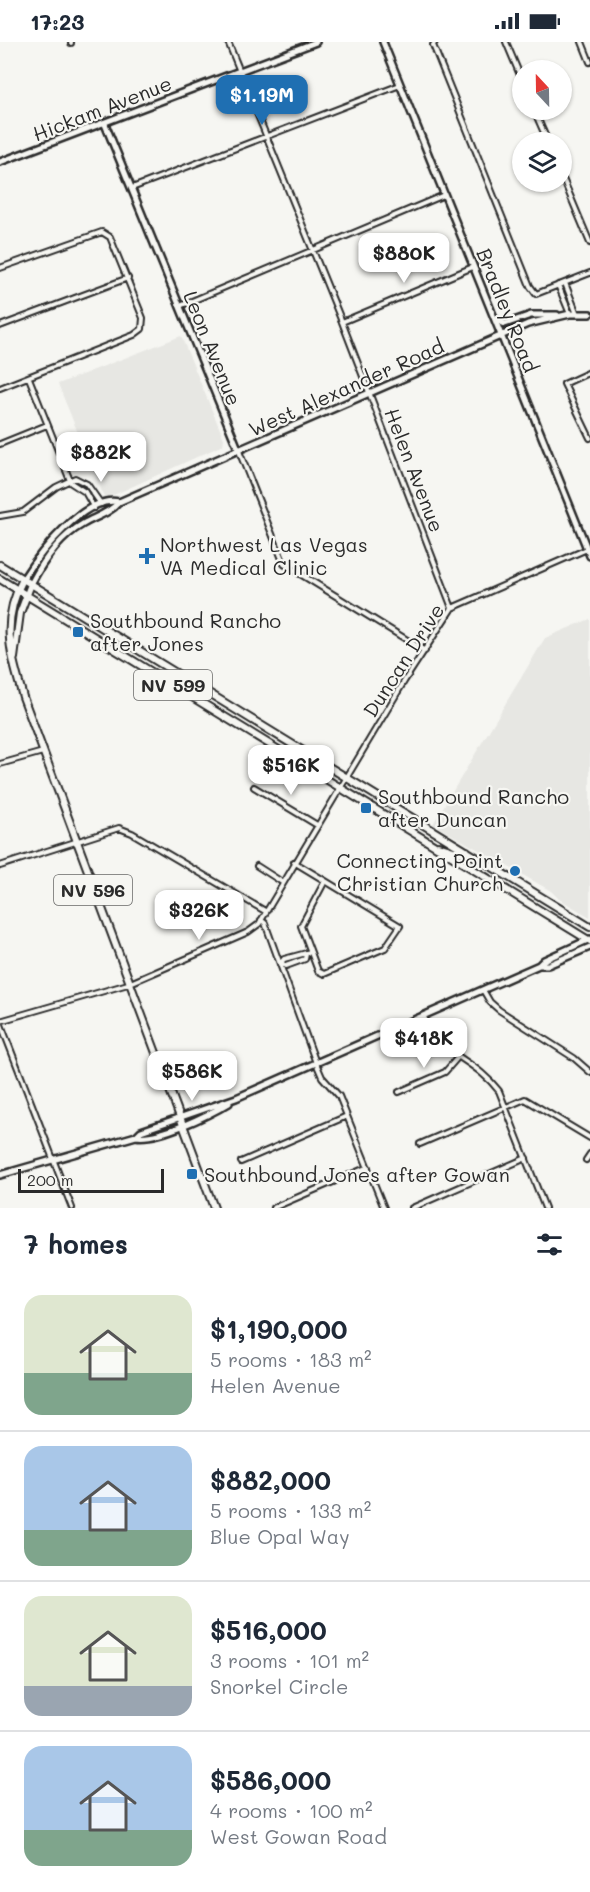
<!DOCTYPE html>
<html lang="en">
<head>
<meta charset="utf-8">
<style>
  body { margin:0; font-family:Mali,sans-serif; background:#f2f2f3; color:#1f2937; height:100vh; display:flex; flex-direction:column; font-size:22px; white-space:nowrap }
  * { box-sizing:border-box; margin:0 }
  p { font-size:20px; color:#747a83 }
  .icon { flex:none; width:33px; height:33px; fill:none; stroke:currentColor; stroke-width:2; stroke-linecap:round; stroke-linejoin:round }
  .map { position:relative; height:1166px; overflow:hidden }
  .details { display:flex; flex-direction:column; background:#fff; flex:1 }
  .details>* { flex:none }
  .needle { width:39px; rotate:338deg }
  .buttons { position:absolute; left:512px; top:18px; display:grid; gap:12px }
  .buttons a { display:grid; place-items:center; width:60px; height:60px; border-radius:50%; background:#fff; box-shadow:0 2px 4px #0004; font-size:30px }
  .scale { position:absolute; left:18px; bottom:15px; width:146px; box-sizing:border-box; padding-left:6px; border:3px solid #2b2b2b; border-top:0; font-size:16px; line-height:21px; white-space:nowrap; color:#2b2b2b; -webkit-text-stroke:4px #f6f6f2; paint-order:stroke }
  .price { position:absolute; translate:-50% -51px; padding:0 14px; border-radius:12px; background:#fff; color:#222; font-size:20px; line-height:39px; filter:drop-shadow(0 2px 3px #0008) }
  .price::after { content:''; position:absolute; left:50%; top:36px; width:18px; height:14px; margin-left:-9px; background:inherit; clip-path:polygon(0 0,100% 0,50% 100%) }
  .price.active { background:#1f6fb2; color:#fff }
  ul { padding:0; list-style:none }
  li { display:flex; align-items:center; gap:18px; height:150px; padding:0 24px }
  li+li { border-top:2px solid #e0e1e3 }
  li span { display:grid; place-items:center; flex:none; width:168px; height:120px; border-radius:18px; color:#555 }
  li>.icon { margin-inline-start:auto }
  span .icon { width:72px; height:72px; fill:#fffc; stroke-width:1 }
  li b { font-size:26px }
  h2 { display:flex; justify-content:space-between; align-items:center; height:72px; padding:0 24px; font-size:26px }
  .status { display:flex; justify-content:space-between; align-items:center; height:42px; padding:0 30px; background:#fff; direction:ltr }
  .status svg { height:16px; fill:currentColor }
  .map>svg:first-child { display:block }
  .built { fill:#e7e7e3 }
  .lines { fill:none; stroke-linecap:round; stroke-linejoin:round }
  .street-casing { stroke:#2b2b2b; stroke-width:8 }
  .secondary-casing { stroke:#2b2b2b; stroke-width:10 }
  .primary-casing { stroke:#2b2b2b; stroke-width:10 }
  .street { stroke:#f6f6f2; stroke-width:4 }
  .secondary { stroke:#f6f6f2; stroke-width:5 }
  .primary { stroke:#f6f6f2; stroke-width:6 }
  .poi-dot { fill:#1f6fb2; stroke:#f6f6f2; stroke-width:2 }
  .labels { text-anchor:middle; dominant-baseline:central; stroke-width:4.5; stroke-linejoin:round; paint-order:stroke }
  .shield { fill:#f6f6f2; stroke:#686867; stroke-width:1.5 }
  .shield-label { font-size:18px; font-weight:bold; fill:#2b2b2b }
  .street-label { font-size:20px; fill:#2b2b2b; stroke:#f6f6f2 }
  .poi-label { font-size:20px; fill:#2b2b2b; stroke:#f6f6f2; text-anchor:start }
</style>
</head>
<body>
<div class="status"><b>17:23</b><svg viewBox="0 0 49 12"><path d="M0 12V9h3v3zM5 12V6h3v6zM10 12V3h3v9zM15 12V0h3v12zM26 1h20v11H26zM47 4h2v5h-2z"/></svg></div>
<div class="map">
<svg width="590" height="1166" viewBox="0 0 590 1166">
  <rect width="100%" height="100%" fill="#f6f6f2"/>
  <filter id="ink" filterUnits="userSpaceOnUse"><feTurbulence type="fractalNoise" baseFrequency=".0167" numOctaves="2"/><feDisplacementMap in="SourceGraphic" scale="12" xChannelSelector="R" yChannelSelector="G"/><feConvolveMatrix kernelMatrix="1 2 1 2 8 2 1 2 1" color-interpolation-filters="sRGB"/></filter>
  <g filter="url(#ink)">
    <!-- built -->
    <path class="built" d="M 181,294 L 224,397 L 223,403 L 105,457 L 58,342 Z
      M 590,577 L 590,875 L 559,857 L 551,849 L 433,782 L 545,596 Z"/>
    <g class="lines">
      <!-- street casing -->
      <g class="street-casing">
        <path id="street" d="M 71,0 L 71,1
          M 228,0 L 342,280 L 452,566
          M 435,0 L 433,3 L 530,244 L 536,252 L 590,231
          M 506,0 L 522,38
          M 582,0 L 590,20
          M 534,68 L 548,100
          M 561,132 L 590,201
          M 132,146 L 400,43
          M 0,226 L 102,190 L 110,195 L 143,276 L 142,287 L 134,293 L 0,346
          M 565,241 L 577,272
          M 558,243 L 570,272
          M 180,264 L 444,153
          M 342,280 L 473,225
          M 0,284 L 128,236
          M 590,330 L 564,342 L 590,396
          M 29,336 L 71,441 L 85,450 L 94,466
          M 0,402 L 47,383
          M 239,409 L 284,522 L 425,609
          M 0,474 L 23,470 L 56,445 L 75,436 L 87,442 L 101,462
          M 0,722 L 43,710
          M 254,745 L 317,783
          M 294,820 L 400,884 L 385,906 L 324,932 L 318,929 L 301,884 L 325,839
          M 0,824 L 119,786 L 132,791 L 265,869
          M 257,824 L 282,840
          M 261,878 L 265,881 L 316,1021 L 322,1035 L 339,1054 L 384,1166
          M 282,921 L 286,924 L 305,917 L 306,912
          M 280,922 L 284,917 L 310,910
          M 483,948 L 490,960 L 499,968 L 574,1016 L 590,1030
          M 424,975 C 444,1017 473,1015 499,1049 L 545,1166
          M 0,979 L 128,942 L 248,890 L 259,882 L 405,638 L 452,566 L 587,507
          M 0,980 L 72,1166
          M 399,1050 L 445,1030 L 458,1015
          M 420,1102 L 525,1057 L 590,1096
          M 586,1118 L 590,1112
          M 241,1120 L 347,1074
          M 273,1166 L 368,1125
          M 412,1166 L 526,1116"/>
      </g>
      <!-- secondary casing -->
      <g class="secondary-casing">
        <path id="secondary" d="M 383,0 L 590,514
          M 105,82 L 239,409
          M 0,120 L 316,0
          M 497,278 L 505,282 L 531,273 L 557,273
          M 23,537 C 39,512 85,452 119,460 L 528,282 L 570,272 L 590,272
          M 31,542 C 43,519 60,495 83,482 C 95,475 110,471 119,460
          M 539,923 L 548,923 L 590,905
          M 136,1094 C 158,1098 209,1073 229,1061
          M 0,1133 L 136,1094 L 141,1089 L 236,1056 L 539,923 L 544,918 L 590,897"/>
      </g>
      <!-- primary casing -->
      <g class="primary-casing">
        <path id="primary" d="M 0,523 L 590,885
          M 0,537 L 590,899
          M 23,537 C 0,580 11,612 23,655 L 214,1166
          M 14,616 L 20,571 L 31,542
          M 438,804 L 460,811 L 467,809"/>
      </g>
      <!-- street -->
      <use href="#street" class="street"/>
      <!-- secondary -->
      <use href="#secondary" class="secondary"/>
      <!-- primary -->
      <use href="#primary" class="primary"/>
    </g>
  </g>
  <!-- markers -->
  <g class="poi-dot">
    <path d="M144 505h6v6h6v6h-6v6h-6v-6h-6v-6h6z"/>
    <rect x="72" y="584" width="12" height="12" rx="3"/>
    <rect x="360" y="760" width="12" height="12" rx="3"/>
    <circle cx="515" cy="829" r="6"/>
    <rect x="186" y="1126" width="12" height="12" rx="3"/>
  </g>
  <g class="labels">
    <!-- shield labels -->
    <g class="shield">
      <rect x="134" y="628" width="78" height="30" rx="4.5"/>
      <rect x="54" y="833" width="78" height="30" rx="4.5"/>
    </g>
    <g class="shield-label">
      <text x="173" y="643">NV 599</text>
      <text x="93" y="848">NV 596</text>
    </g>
    <!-- street labels -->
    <g class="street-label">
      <text transform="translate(102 66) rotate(-21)">Hickam Avenue</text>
      <text transform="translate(508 268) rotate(68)">Bradley Road</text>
      <text transform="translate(213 306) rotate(68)">Leon Avenue</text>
      <text transform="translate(346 345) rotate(-24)">West Alexander Road</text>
      <text transform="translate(415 428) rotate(69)">Helen Avenue</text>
      <text transform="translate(403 618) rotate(-57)">Duncan Drive</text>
    </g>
    <!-- poi labels -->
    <g class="poi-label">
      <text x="160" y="502">Northwest Las Vegas<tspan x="160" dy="23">VA Medical Clinic</tspan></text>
      <text x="90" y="578">Southbound Rancho<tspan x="90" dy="23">after Jones</tspan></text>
      <text x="378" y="754">Southbound Rancho<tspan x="378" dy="23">after Duncan</tspan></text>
      <text x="503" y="818" text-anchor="end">Connecting Point<tspan x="503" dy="23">Christian Church</tspan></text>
      <text x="204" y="1132">Southbound Jones after Gowan</text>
    </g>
  </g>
</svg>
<div class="buttons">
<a><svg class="needle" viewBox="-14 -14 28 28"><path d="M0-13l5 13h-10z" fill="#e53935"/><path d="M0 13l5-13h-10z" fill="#747a83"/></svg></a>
<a><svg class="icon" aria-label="layers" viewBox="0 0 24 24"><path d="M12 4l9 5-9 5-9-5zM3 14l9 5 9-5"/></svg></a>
</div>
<div class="scale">200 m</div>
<b class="price active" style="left:262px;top:84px">$1.19M</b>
<b class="price" style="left:404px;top:242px">$880K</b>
<b class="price" style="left:101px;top:441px">$882K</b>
<b class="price" style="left:291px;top:754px">$516K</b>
<b class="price" style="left:199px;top:899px">$326K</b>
<b class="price" style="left:424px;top:1027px">$418K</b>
<b class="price" style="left:192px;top:1060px">$586K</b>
</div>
<section class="details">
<h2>7 homes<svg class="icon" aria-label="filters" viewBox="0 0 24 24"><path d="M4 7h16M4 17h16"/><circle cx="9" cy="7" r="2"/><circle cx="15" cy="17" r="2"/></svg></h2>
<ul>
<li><span style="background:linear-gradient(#dfe7d0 65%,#7fa58c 0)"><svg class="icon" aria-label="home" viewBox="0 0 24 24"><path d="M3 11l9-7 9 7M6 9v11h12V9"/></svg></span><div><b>$1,190,000</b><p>5 rooms · 183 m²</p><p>Helen Avenue</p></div></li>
<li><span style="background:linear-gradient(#a9c7e8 70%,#7fa58c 0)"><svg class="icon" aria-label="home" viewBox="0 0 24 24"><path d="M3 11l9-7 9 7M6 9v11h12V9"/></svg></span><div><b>$882,000</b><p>5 rooms · 133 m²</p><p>Blue Opal Way</p></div></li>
<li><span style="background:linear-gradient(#dfe7d0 75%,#9aa5b1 0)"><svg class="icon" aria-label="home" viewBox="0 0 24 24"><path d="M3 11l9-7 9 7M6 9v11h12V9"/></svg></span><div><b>$516,000</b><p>3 rooms · 101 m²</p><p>Snorkel Circle</p></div></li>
<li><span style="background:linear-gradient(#a9c7e8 70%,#7fa58c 0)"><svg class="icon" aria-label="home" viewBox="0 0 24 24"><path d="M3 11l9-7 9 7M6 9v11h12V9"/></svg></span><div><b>$586,000</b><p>4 rooms · 100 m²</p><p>West Gowan Road</p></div></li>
</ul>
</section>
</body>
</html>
